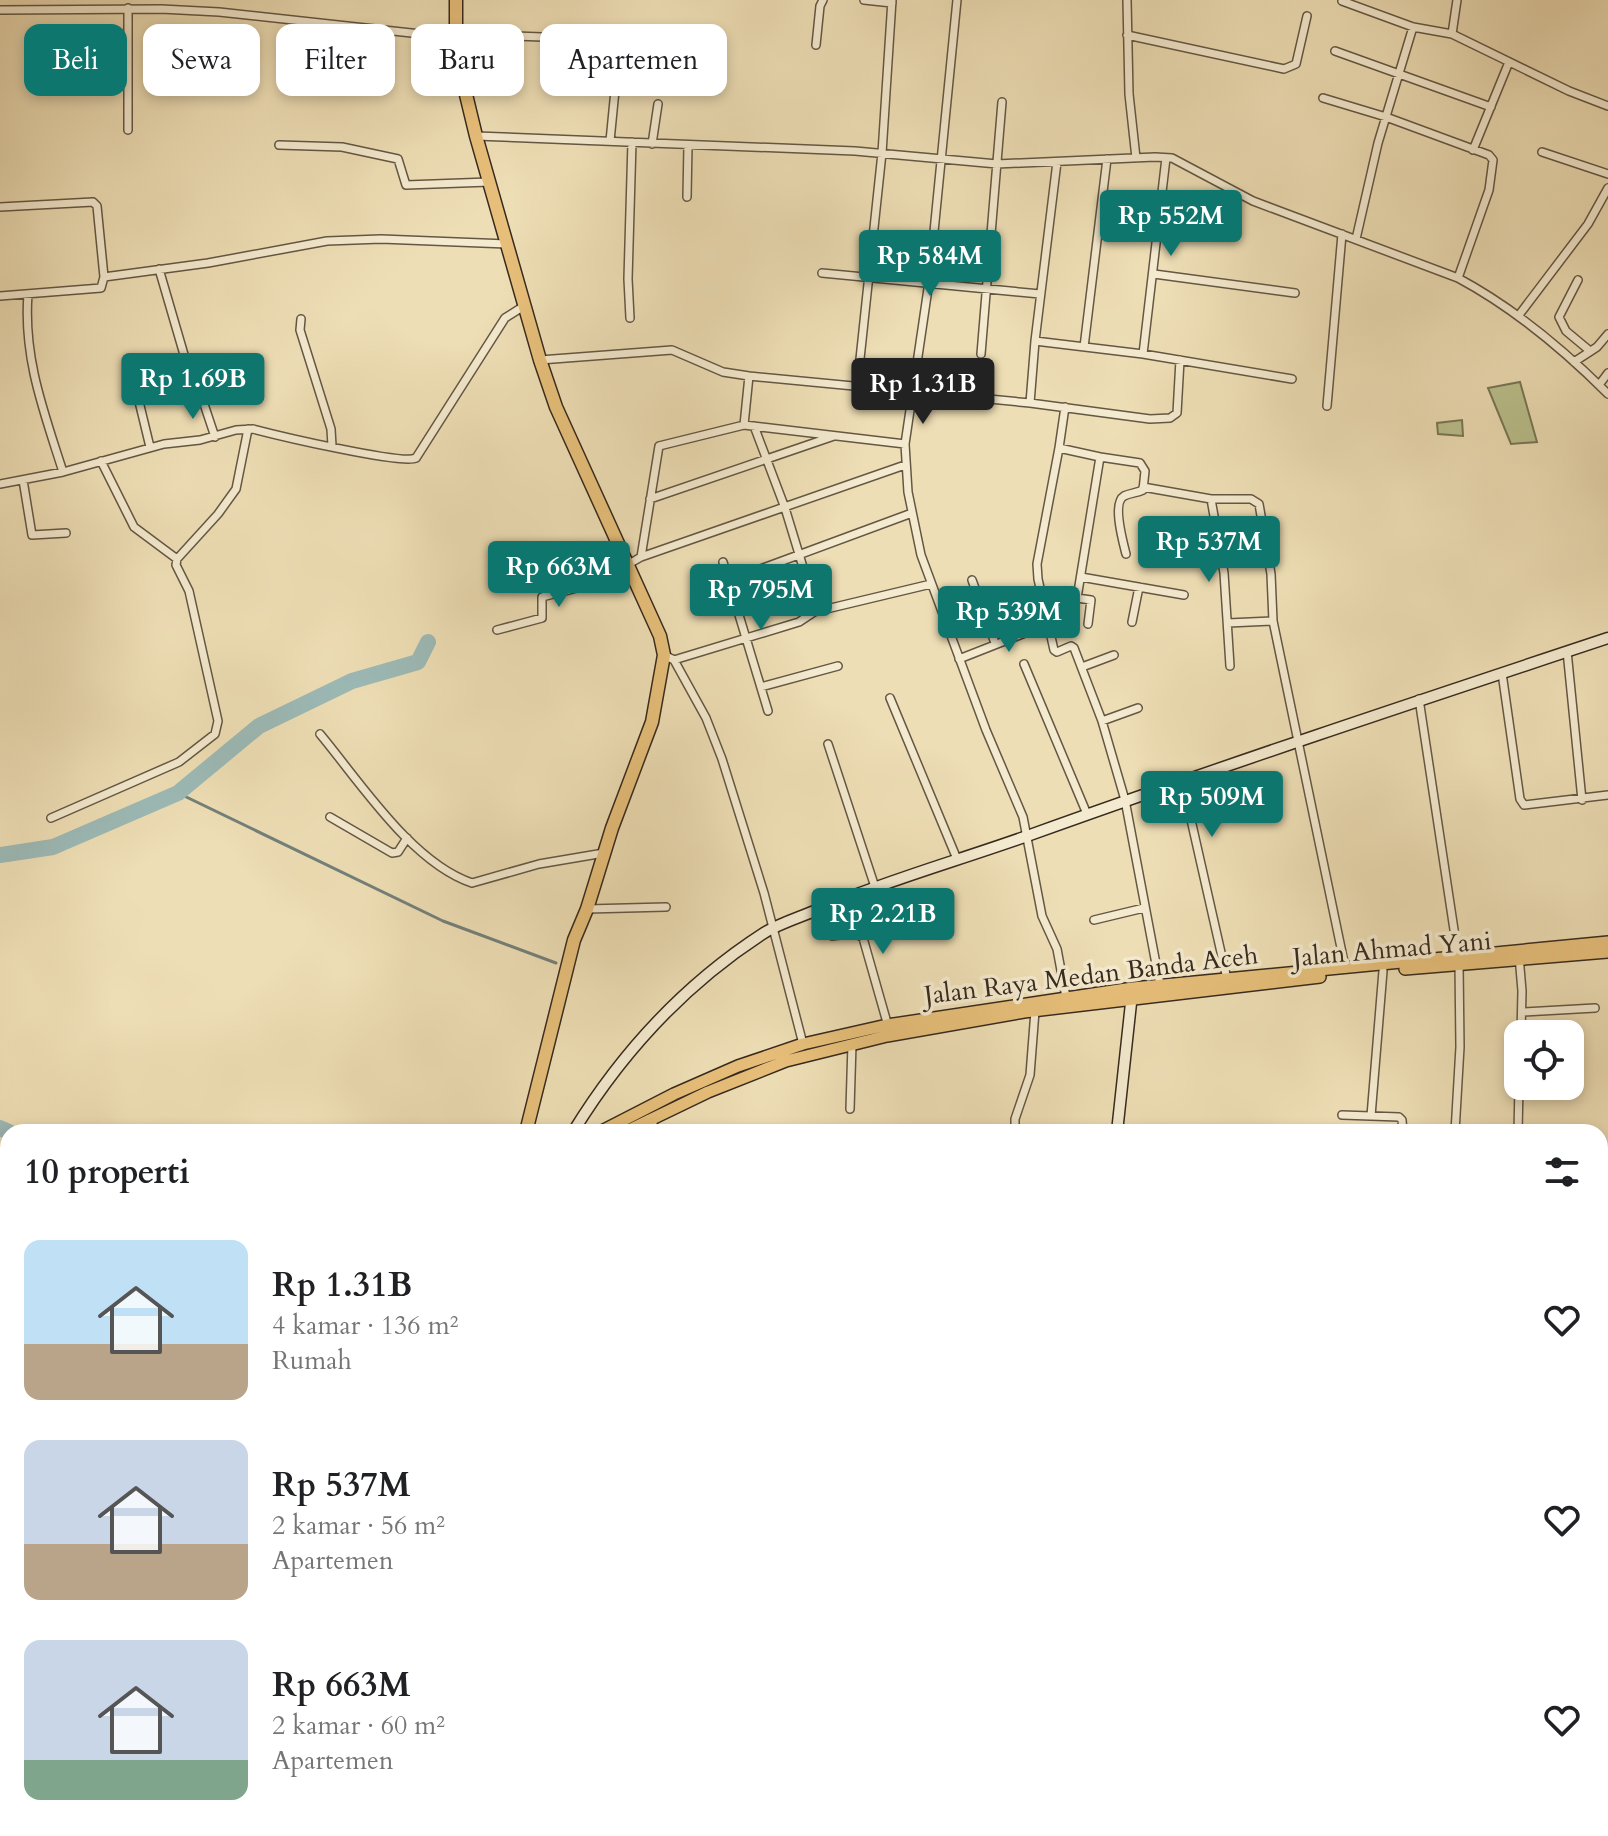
<!DOCTYPE html>
<html lang="id">
<head>
<meta charset="utf-8">
<style>
  body { margin:0; font-family:Cardo,serif; background:#f2f2f2; color:#202124; height:100vh; display:flex; flex-direction:column; font-size:30px; white-space:nowrap }
  * { box-sizing:border-box; margin:0 }
  p { font-size:26px; color:#757577 }
  .icon { flex:none; width:44px; height:44px; fill:none; stroke:currentColor; stroke-width:2; stroke-linecap:round; stroke-linejoin:round }
  .map { position:relative; flex:1; overflow:hidden }
  .side { position:absolute; left:0px; top:1124px; width:1608px; height:712px; display:flex; flex-direction:column; background:#fff; border-radius:24px 24px 0 0; box-shadow:0 4px 12px #0003 }
  .side>* { flex:none }
  .top-card { position:absolute; left:24px; top:24px; width:800px; height:72px; display:flex; gap:16px }
  .fabs { position:absolute; left:1504px; top:1020px; display:grid; gap:16px }
  .fabs a { display:grid; place-items:center; width:80px; height:80px; border-radius:16px; background:#fff; box-shadow:0 4px 12px #0003; font-size:40px }
  .price { position:absolute; translate:-50% -68px; padding:0 18px; border-radius:8px; background:#0f766e; color:#fff; font-size:26px; line-height:52px; filter:drop-shadow(0 2px 4px #0008) }
  .price::after { content:''; position:absolute; left:50%; top:48px; width:24px; height:18px; margin-left:-12px; background:inherit; clip-path:polygon(0 0,100% 0,50% 100%) }
  .price.selected { background:#222; color:#fff }
  ul { padding:0; list-style:none }
  li { display:flex; align-items:center; gap:24px; height:200px; padding:0 24px }
  li span { display:grid; place-items:center; flex:none; width:224px; height:160px; border-radius:16px; color:#555 }
  li>.icon { margin-inline-start:auto }
  span .icon { width:96px; height:96px; fill:#fffc; stroke-width:1 }
  li b { font-size:34px }
  h2 { display:flex; justify-content:space-between; align-items:center; height:96px; padding:0 24px; font-size:34px }
  .tag { padding:0 28px; border-radius:16px; background:#fff; box-shadow:0 4px 12px #0003; font-size:28px; line-height:72px }
  .tag.selected { background:#0f766e; color:#fff }
  .map>svg:first-child { display:block }
  .green { fill:#bac18d; stroke:#787656; stroke-width:2 }
  .lines { fill:none; stroke-linecap:round; stroke-linejoin:round }
  .stream { stroke:#73807a; stroke-width:3 }
  .river { stroke:#9cbab7; stroke-width:16 }
  .street-casing { stroke:#645744; stroke-width:10 }
  .secondary-casing { stroke:#362a1e; stroke-width:13 }
  .primary-casing { stroke:#362a1e; stroke-width:14 }
  .highway-casing { stroke:#362a1e; stroke-width:15 }
  .street { stroke:#f4eacf; stroke-width:7 }
  .secondary { stroke:#f4eacf; stroke-width:10 }
  .primary { stroke:#e7bf7a; stroke-width:11 }
  .highway { stroke:#e7bf7a; stroke-width:12 }
  .labels { text-anchor:middle; dominant-baseline:central; stroke-width:7; stroke-linejoin:round; paint-order:stroke }
  .street-label { font-size:26px; fill:#362a1e; stroke:#f4eacf }
</style>
</head>
<body>
<div class="map">
<svg width="1608" height="1836" viewBox="0 0 1608 1836">
  <rect width="100%" height="100%" fill="#eedeb5"/>
  <filter id="stains"><feTurbulence type="fractalNoise" baseFrequency=".0025" numOctaves="4"/><feColorMatrix values="0 0 0 0 .2 0 0 0 0 .09 0 0 0 0 .02 0 0 0 .5 -.17"/></filter>
  <radialGradient id="worn" r=".72"><stop offset=".6" stop-color="#630" stop-opacity="0"/><stop offset="1" stop-color="#630" stop-opacity=".3"/></radialGradient>
  <!-- green -->
  <path class="green" d="M 1520,382 L 1537,442 L 1511,444 L 1488,388 Z
    M 1462,420 L 1463,436 L 1438,434 L 1437,423 Z"/>
  <g class="lines">
    <!-- stream -->
    <path class="stream" d="M 178,793 L 443,921 L 556,963"/>
    <!-- river -->
    <path class="river" d="M 0,855 L 53,847 L 178,793 L 259,726 L 352,681 L 418,662 L 428,642
      M 0,1128 L 9,1132"/>
    <!-- street casing -->
    <g class="street-casing">
      <path id="street" d="M 864,0 L 892,3
        M 957,0 L 929,282 L 905,444 L 908,492 L 921,555 L 986,730 L 1023,817 L 1042,916 L 1057,949 L 1066,997
        M 1127,0 L 1129,94 L 1136,158
        M 1342,1 L 1413,27 L 1452,34 L 1569,91 L 1608,106
        M 0,10 L 161,9 L 219,12 L 457,38
        M 456,34 L 597,39
        M 1452,34 L 1457,0
        M 1127,35 L 1284,69 L 1296,64 L 1307,16
        M 816,45 L 820,6 L 823,0
        M 1335,51 L 1491,107
        M 1323,98 L 1386,117 L 1489,155 L 1493,160 L 1489,190 L 1458,278
        M 128,130 L 128,8
        M 476,136 L 855,151 L 997,164 L 1155,157 L 1172,158 L 1253,201 L 1458,278 C 1514,308 1563,349 1608,394
        M 610,141 L 618,60
        M 652,144 L 658,104
        M 279,145 L 342,147 L 398,159 L 406,185 L 489,182
        M 1473,150 L 1509,62
        M 1542,152 L 1608,174
        M 687,197 L 688,145
        M 0,207 L 93,202 L 97,206 L 104,277 L 101,288 L 0,296
        M 1356,239 L 1378,143 L 1413,27
        M 159,269 L 185,358 L 201,395 L 215,437
        M 822,273 L 1040,294
        M 1154,274 L 1295,293
        M 104,277 L 208,263 L 327,241 L 381,239 L 507,244
        M 1578,280 L 1559,317 L 1566,331 L 1590,351
        M 28,294 C 23,358 44,412 63,472
        M 1519,315 L 1588,224 L 1608,188
        M 630,318 L 628,279 L 632,142
        M 301,319 L 300,330 L 331,429 L 332,446
        M 1035,341 L 1143,354 L 1292,379
        M 1084,347 L 1107,159
        M 981,354 L 1002,102
        M 1143,354 L 1166,158
        M 540,360 L 672,350 L 723,372 L 749,376 L 1030,403 L 1150,419 L 1170,418 L 1177,413 L 1180,360
        M 1574,362 L 1597,347 L 1608,334
        M 135,385 L 150,447
        M 1599,385 L 1608,373
        M 857,387 L 882,153 L 892,0
        M 1030,403 L 1035,341 L 1057,162
        M 1327,406 L 1342,234
        M 744,425 L 749,376
        M 1059,448 L 1065,407
        M 1100,457 L 1140,463 L 1145,471 L 1143,490 C 1137,493 1130,493 1124,496 C 1112,503 1123,542 1126,554
        M 101,461 L 134,527 L 177,559
        M 23,480 L 32,535 L 66,533
        M 0,484 L 63,472 L 164,444 L 200,440 L 236,430 L 253,429 C 276,435 402,465 416,458 L 505,318 L 524,306
        M 1143,487 L 1211,499 L 1251,499 L 1259,504 L 1271,574 L 1273,621 L 1345,967
        M 650,499 L 834,436
        M 1211,499 L 1224,573 L 1230,666
        M 641,557 L 659,446 L 744,425 L 905,444
        M 723,562 L 768,711
        M 627,565 L 641,557 L 905,465
        M 1081,577 L 1184,595
        M 972,580 L 995,643
        M 728,581 L 912,513
        M 814,612 L 931,584
        M 1132,622 L 1139,587
        M 1228,623 L 1273,621
        M 1088,624 L 1091,600 L 1077,598 L 1100,457 L 1059,448 L 1037,564 L 1038,579 L 1054,650 L 1057,652 L 1071,646 L 1074,648 L 1102,721 L 1125,800 L 1160,985
        M 497,630 L 542,618 L 542,597 L 631,574
        M 1567,651 L 1582,800
        M 664,655 L 674,660 L 706,718 L 722,759 L 764,893 L 803,1044
        M 959,659 L 1048,624
        M 674,660 L 799,622 L 814,612 L 813,600 L 785,508 L 754,426
        M 1024,664 L 1087,814
        M 1082,667 L 1114,655
        M 1502,673 L 1520,799 L 1524,805 L 1608,795
        M 761,687 L 838,666
        M 890,698 L 957,859
        M 1419,699 L 1458,956
        M 1102,721 L 1138,708
        M 320,734 C 360,782 412,863 472,883 L 539,864 L 604,853
        M 828,744 L 875,887
        M 1182,780 L 1227,979
        M 330,817 L 392,853 L 398,852 L 407,838
        M 51,818 L 179,762 L 215,734 L 218,721 L 189,591 L 176,565 L 177,559 L 218,514 L 236,489 L 248,429
        M 587,909 L 666,907
        M 1094,920 L 1144,908
        M 832,936 L 855,933 L 863,938 L 888,1026
        M 1519,956 L 1522,991 L 1521,1034
        M 1523,1012 L 1595,1008
        M 850,1109 L 852,1044
        M 1342,1115 L 1399,1117 L 1402,1120 L 1403,1132
        M 1371,1116 L 1383,971
        M 648,1119 L 659,1132
        M 1015,1132 L 1015,1119 L 1030,1075 L 1035,1011
        M 1455,1132 L 1460,1047 L 1459,964
        M 1518,1132 L 1519,1086
        M 1600,1276 L 1608,1278
        M 1608,1314 L 1608,1363
        M 1600,1413 L 1608,1411
        M 1600,1491 L 1608,1490
        M 1600,1683 L 1608,1681
        M 1600,1703 L 1608,1743
        M 1112,1828 L 1117,1836
        M 639,1836 L 639,1828
        M 1145,1836 L 1159,1828
        M 1264,1836 L 1284,1828"/>
    </g>
    <!-- secondary casing -->
    <g class="secondary-casing">
      <path id="secondary" d="M 573,1132 C 622,1052 685,984 764,933 C 780,923 801,917 819,909 C 888,880 960,860 1030,835 C 1222,766 1415,702 1608,638
        M 1117,1132 L 1132,994
        M 383,1828 L 385,1836
        M 1203,1828 L 1207,1836"/>
    </g>
    <!-- primary casing -->
    <g class="primary-casing">
      <path id="primary" d="M 1405,969 L 1608,952
        M 600,1132 L 674,1094 L 738,1066 L 803,1044 L 887,1025 L 1133,988 L 1608,942
        M 625,1132 L 708,1092 L 786,1061 L 887,1036 L 1024,1012 L 1320,977"/>
    </g>
    <!-- highway casing -->
    <g class="highway-casing">
      <path id="highway" d="M 456,0 L 456,34 L 462,78 L 476,136 L 540,360 L 556,407 L 660,636 L 664,655 L 652,722 L 612,828 L 587,909 L 574,940 L 526,1132
        M 0,1795 L 8,1789"/>
    </g>
    <!-- street -->
    <use href="#street" class="street"/>
    <!-- secondary -->
    <use href="#secondary" class="secondary"/>
    <!-- primary -->
    <use href="#primary" class="primary"/>
    <!-- highway -->
    <use href="#highway" class="highway"/>
  </g>
  <g class="labels">
    <!-- street labels -->
    <g class="street-label">
      <text transform="translate(1392 949) rotate(-5)">Jalan Ahmad Yani</text>
      <text transform="translate(1091 975) rotate(-7)">Jalan Raya Medan Banda Aceh</text>
    </g>
  </g>
  <rect width="100%" height="100%" filter="url(#stains)"/>
  <rect width="100%" height="100%" fill="url(#worn)"/>
</svg>
<div class="fabs">
<a><svg class="icon" aria-label="locate" viewBox="0 0 24 24"><circle cx="12" cy="12" r="6"/><path d="M12 2v4M12 18v4M2 12h4M18 12h4"/></svg></a>
</div>
<b class="price" style="left:1171px;top:258px">Rp 552M</b>
<b class="price" style="left:930px;top:298px">Rp 584M</b>
<b class="price" style="left:193px;top:421px">Rp 1.69B</b>
<b class="price selected" style="left:923px;top:426px">Rp 1.31B</b>
<b class="price" style="left:1209px;top:584px">Rp 537M</b>
<b class="price" style="left:559px;top:609px">Rp 663M</b>
<b class="price" style="left:761px;top:632px">Rp 795M</b>
<b class="price" style="left:1009px;top:654px">Rp 539M</b>
<b class="price" style="left:1212px;top:839px">Rp 509M</b>
<b class="price" style="left:883px;top:956px">Rp 2.21B</b>
<div class="top-card">
<a class="tag selected">Beli</a>
<a class="tag">Sewa</a>
<a class="tag">Filter</a>
<a class="tag">Baru</a>
<a class="tag">Apartemen</a>
</div>
<section class="side">
<h2>10 properti<svg class="icon" aria-label="filters" viewBox="0 0 24 24"><path d="M4 7h16M4 17h16"/><circle cx="9" cy="7" r="2"/><circle cx="15" cy="17" r="2"/></svg></h2>
<ul>
<li><span style="background:linear-gradient(#bfe0f5 65%,#b9a48a 0)"><svg class="icon" aria-label="home" viewBox="0 0 24 24"><path d="M3 11l9-7 9 7M6 9v11h12V9"/></svg></span><div><b>Rp 1.31B</b><p>4 kamar · 136 m²</p><p>Rumah</p></div><svg class="icon" aria-label="heart" viewBox="0 0 24 24"><path d="M12 20l-8-8c-3-5 5-10 8-4 3-6 11-1 8 4z"/></svg></li>
<li><span style="background:linear-gradient(#c9d6e8 65%,#b9a48a 0)"><svg class="icon" aria-label="home" viewBox="0 0 24 24"><path d="M3 11l9-7 9 7M6 9v11h12V9"/></svg></span><div><b>Rp 537M</b><p>2 kamar · 56 m²</p><p>Apartemen</p></div><svg class="icon" aria-label="heart" viewBox="0 0 24 24"><path d="M12 20l-8-8c-3-5 5-10 8-4 3-6 11-1 8 4z"/></svg></li>
<li><span style="background:linear-gradient(#c9d6e8 75%,#7fa58c 0)"><svg class="icon" aria-label="home" viewBox="0 0 24 24"><path d="M3 11l9-7 9 7M6 9v11h12V9"/></svg></span><div><b>Rp 663M</b><p>2 kamar · 60 m²</p><p>Apartemen</p></div><svg class="icon" aria-label="heart" viewBox="0 0 24 24"><path d="M12 20l-8-8c-3-5 5-10 8-4 3-6 11-1 8 4z"/></svg></li>
</ul>
</section>
</div>
</body>
</html>
